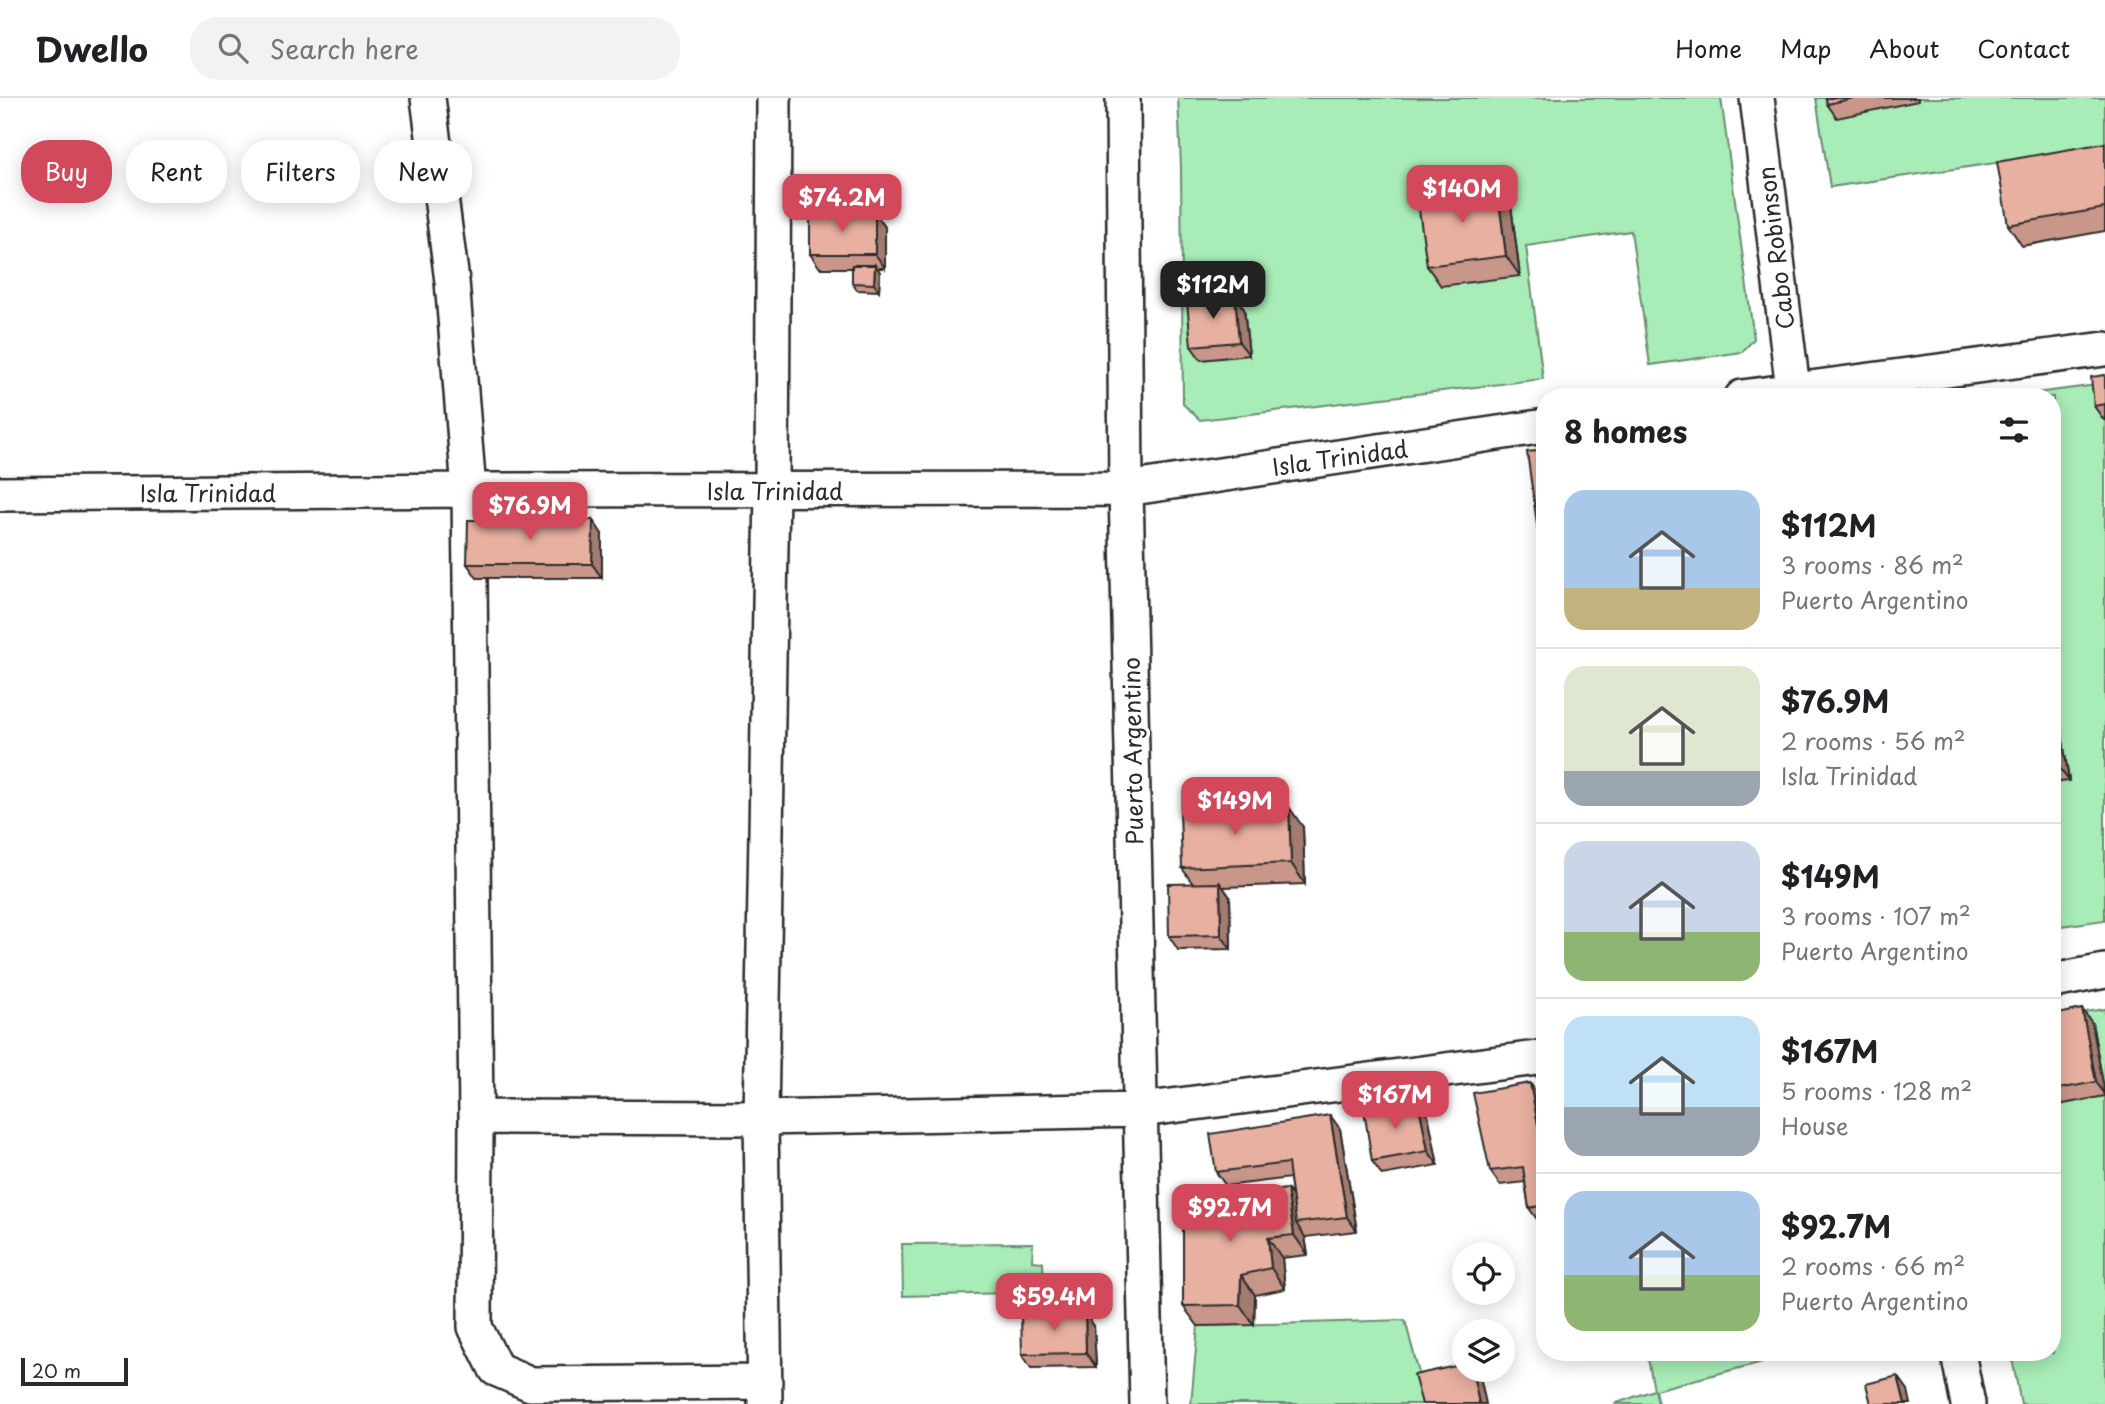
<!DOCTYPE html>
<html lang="en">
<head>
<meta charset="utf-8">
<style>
  body { margin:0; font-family:"Playpen Sans",sans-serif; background:#f2f2f2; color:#202124; height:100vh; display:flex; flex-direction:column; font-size:26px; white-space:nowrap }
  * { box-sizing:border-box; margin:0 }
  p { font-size:23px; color:#757577 }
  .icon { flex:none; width:38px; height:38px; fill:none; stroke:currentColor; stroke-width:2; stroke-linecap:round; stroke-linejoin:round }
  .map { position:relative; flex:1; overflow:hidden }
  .side { position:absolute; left:1536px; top:290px; width:525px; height:973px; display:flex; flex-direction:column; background:#fff; border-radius:28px; box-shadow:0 4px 18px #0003 }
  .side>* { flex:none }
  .banner { position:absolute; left:21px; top:42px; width:665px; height:63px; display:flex; gap:14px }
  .controls { position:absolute; left:1452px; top:1144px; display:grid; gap:14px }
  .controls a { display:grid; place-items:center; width:63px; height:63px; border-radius:50%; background:#fff; box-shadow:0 4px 18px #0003; font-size:35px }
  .scale { position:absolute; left:21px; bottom:18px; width:107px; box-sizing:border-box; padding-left:7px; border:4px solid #2b2b2b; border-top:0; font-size:19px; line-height:24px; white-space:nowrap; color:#2b2b2b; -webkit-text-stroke:5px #fff; paint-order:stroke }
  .price { position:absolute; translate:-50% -60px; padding:0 16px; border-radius:14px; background:#d1495b; color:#fff; font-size:23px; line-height:46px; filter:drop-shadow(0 2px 4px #0008) }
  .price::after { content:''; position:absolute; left:50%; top:42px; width:21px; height:16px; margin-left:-10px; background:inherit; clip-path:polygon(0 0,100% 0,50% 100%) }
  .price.current { background:#222; color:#fff }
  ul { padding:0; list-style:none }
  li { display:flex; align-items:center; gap:21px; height:175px; padding:0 28px }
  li+li { border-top:2px solid #e0e0e0 }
  li span { display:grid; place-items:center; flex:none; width:196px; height:140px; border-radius:21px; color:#555 }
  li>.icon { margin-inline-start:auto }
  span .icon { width:84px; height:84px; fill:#fffc; stroke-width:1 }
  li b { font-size:30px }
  h2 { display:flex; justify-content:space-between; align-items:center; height:84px; padding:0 28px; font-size:30px }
  .tag { padding:0 24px; border-radius:28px; background:#fff; box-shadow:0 4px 18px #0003; font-size:24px; line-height:63px }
  .tag.current { background:#d1495b; color:#fff }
  header { display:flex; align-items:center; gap:42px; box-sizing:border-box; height:98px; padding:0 35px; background:#fff; border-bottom:2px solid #e0e0e0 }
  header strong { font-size:33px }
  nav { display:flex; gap:38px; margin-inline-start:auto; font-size:24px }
  .search { width:490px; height:63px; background:#f2f2f2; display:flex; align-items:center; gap:18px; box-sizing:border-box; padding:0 24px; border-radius:28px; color:#757577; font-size:26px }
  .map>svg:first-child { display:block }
  .green { fill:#a8ecb7; stroke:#6a8c71; stroke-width:2 }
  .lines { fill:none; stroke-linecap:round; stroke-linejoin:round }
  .minor-casing { stroke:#2b2b2b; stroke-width:38 }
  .minor { stroke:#fff; stroke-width:33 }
  .wall { fill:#c8978a; stroke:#2b2b2b; stroke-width:2 }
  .shaded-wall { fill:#a27b70; stroke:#2b2b2b; stroke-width:2 }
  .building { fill:#e8b0a0; stroke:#2b2b2b; stroke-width:2 }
  .labels { text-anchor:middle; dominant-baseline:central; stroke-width:7; stroke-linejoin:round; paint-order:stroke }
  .street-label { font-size:23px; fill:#2b2b2b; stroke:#fff }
</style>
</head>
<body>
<header>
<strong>Dwello</strong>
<div class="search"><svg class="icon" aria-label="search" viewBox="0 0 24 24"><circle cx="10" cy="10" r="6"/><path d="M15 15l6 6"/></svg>Search here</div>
<nav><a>Home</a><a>Map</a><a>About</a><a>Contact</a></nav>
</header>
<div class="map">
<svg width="2105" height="1306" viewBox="0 0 2105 1306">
  <rect width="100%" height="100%" fill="#fff"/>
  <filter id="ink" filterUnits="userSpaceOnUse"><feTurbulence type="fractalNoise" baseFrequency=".0143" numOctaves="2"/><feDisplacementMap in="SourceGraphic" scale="14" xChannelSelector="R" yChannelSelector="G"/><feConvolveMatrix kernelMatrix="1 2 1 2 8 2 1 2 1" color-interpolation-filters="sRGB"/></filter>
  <g filter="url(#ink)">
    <!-- green -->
    <path class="green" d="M 1178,0 L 1721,0 L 1754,241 L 1742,254 L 1650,267 L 1631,133 L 1526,148 L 1543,281 L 1200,322 L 1183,306 L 1181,70 Z
      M 1816,0 L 2105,0 L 2105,49 L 1830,89 Z
      M 2105,286 L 2105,822 L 2053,829 L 2053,299 L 2004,299 Z
      M 2105,911 L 2105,1306 L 2021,1306 L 2011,1255 L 2053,1255 L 2053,919 Z
      M 1033,1145 L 1032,1163 L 1043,1164 L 1044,1194 L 903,1198 L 902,1146 Z
      M 1405,1222 L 1427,1306 L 1191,1306 L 1198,1228 Z
      M 1647,1255 L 1797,1255 L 1655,1292 L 1658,1306 L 1614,1306 L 1654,1292 Z"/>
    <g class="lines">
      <!-- minor casing -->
      <g class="minor-casing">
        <path id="minor" d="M 428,0 L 452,183 L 469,392 L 476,1019 L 475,1229 L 496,1271 L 531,1286 L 765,1284
          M 1123,0 L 1126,391 L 1147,1306
          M 1757,0 L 1794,299
          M 1742,299 L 2105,251
          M 0,396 L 469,392 L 1126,391 L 1545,328
          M 2053,883 L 2105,873
          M 476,1019 L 761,1020 L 1141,1012 L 1545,959
          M 1958,1255 L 1968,1306
          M 765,1304 L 761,1020 L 772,392 L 774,0"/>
      </g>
      <!-- minor -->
      <use href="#minor" class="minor"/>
    </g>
    <!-- wall -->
    <path class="wall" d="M 1826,0 L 1918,0 L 1918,3 L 1837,20 L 1827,6 Z
      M 2105,45 L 2105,133 L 2022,148 L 2008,127 Z
      M 1511,107 L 1520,178 L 1441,188 L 1427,168 Z
      M 875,115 L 885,129 L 885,170 L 877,170 L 880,174 L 879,193 L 857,192 L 852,185 L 852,170 L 820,170 L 810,156 Z
      M 1235,198 L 1244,211 L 1249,257 L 1201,262 L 1191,248 Z
      M 2105,277 L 2105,322 L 2104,322 L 2094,308 Z
      M 602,436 L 602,480 L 477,480 L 467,466 Z
      M 2053,624 L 2062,637 L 2069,683 L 2053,685 Z
      M 1303,729 L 1305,786 L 1223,789 L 1230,799 L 1231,851 L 1178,852 L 1169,838 L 1193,786 L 1182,770 Z
      M 2053,917 L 2092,925 L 2105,998 L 2053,1008 Z
      M 1540,999 L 1545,1028 L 1545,1123 L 1539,1124 L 1529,1110 L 1525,1084 L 1500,1087 L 1490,1073 Z
      M 1418,1003 L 1428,1017 L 1438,1067 L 1382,1077 L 1372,1063 Z
      M 1340,1031 L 1357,1133 L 1305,1139 L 1308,1157 L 1282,1160 L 1285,1191 L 1255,1197 L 1254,1227 L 1198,1228 L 1183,1208 L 1287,1091 L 1292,1097 L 1290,1080 L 1226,1088 L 1216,1074 Z
      M 1094,1228 L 1096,1269 L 1031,1270 L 1022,1256 Z"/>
    <!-- shaded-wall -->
    <path class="shaded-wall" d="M 1497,87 L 1511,107 L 1520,178 L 1506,158 Z
      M 875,115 L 885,129 L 885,170 L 875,156 Z
      M 875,167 L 880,174 L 879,193 L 874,186 Z
      M 1235,198 L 1244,211 L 1249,257 L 1239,244 Z
      M 593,422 L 602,436 L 602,480 L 592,466 Z
      M 2053,624 L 2062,637 L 2069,683 L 2059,669 Z
      M 1289,709 L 1303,729 L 1305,786 L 1291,765 Z
      M 1220,785 L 1230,799 L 1231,851 L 1221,837 Z
      M 2082,911 L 2092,925 L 2105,996 L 2096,984 Z
      M 1530,985 L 1540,999 L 1545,1028 L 1545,1063 Z
      M 1418,1003 L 1428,1017 L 1438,1067 L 1428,1053 Z
      M 1330,1017 L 1340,1031 L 1357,1133 L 1347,1119 Z
      M 1287,1091 L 1302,1111 L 1296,1125 L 1305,1139 L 1308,1157 L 1294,1137 Z
      M 1268,1140 L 1282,1160 L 1285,1191 L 1271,1170 Z
      M 1241,1177 L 1255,1197 L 1254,1227 L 1240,1207 Z
      M 1085,1214 L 1094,1228 L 1096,1269 L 1086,1255 Z
      M 1472,1272 L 1476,1272 L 1480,1278 L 1486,1306 L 1479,1306 Z
      M 1898,1278 L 1908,1292 L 1911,1306 L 1905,1306 Z"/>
    <!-- building -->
    <path class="building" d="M 1826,0 L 1855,0 L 1827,6 Z
      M 2105,45 L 2105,110 L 2008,127 L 1997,64 Z
      M 1497,87 L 1506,158 L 1427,168 L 1417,97 Z
      M 810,115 L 875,115 L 875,156 L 810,156 Z
      M 852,167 L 875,167 L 874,186 L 852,185 Z
      M 1235,198 L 1239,244 L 1191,248 L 1187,203 Z
      M 2105,277 L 2105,306 L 2094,308 L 2091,279 Z
      M 1545,352 L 1545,484 L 1527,354 Z
      M 468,422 L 593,422 L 592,466 L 467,466 Z
      M 2053,627 L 2059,669 L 2053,670 Z
      M 1289,709 L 1291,765 L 1182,770 L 1180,713 Z
      M 1220,785 L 1221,837 L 1169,838 L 1168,786 Z
      M 2082,911 L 2096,984 L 2053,992 L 2053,917 Z
      M 1530,985 L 1545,1063 L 1545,1107 L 1529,1110 L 1523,1069 L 1490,1073 L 1473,995 Z
      M 1418,1003 L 1428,1053 L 1372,1063 L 1364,1012 Z
      M 1330,1017 L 1347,1119 L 1296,1125 L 1288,1065 L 1216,1074 L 1210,1036 Z
      M 1287,1091 L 1294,1137 L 1268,1140 L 1271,1170 L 1241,1177 L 1240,1207 L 1183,1208 L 1183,1106 Z
      M 1085,1214 L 1086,1255 L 1022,1256 L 1021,1215 Z
      M 1465,1266 L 1465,1272 L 1472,1272 L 1479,1306 L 1422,1306 L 1414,1277 Z
      M 1898,1278 L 1905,1306 L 1871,1306 L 1866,1286 Z"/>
  </g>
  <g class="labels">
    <!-- street labels -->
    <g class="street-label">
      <text transform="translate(1775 150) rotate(-97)">Cabo Robinson</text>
      <text transform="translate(1340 359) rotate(-8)">Isla Trinidad</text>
      <text x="775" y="392">Isla Trinidad</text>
      <text x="208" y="394">Isla Trinidad</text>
      <text transform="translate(1132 653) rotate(-91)">Puerto Argentino</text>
    </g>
  </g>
</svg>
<div class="controls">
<a><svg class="icon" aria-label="locate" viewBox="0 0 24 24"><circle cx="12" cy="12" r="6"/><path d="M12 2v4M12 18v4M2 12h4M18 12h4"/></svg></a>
<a><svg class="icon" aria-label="layers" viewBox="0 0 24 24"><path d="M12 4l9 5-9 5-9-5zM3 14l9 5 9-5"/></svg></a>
</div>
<div class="scale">20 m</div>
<b class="price" style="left:1462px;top:127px">$140M</b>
<b class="price" style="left:842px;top:136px">$74.2M</b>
<b class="price current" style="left:1213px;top:223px">$112M</b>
<b class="price" style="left:530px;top:444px">$76.9M</b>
<b class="price" style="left:1235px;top:739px">$149M</b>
<b class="price" style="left:1395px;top:1033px">$167M</b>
<b class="price" style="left:1230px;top:1146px">$92.7M</b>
<b class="price" style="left:1054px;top:1235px">$59.4M</b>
<div class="banner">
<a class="tag current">Buy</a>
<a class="tag">Rent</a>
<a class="tag">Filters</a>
<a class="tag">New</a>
</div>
<section class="side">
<h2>8 homes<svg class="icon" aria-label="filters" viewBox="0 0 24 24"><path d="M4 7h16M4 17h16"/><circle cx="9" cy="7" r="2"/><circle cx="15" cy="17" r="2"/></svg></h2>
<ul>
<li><span style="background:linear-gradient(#a9c7e8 70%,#c2b280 0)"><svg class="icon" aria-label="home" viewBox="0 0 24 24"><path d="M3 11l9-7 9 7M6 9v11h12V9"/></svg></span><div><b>$112M</b><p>3 rooms · 86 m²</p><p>Puerto Argentino</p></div></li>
<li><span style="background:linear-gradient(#dfe7d0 75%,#9aa5b1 0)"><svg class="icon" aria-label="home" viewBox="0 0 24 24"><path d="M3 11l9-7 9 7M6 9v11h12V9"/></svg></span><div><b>$76.9M</b><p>2 rooms · 56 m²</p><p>Isla Trinidad</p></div></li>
<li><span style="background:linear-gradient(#c9d6e8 65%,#8fb573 0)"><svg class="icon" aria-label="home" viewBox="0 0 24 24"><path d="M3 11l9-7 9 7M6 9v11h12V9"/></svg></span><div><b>$149M</b><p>3 rooms · 107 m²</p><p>Puerto Argentino</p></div></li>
<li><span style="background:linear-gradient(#bfe0f5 65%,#9aa5b1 0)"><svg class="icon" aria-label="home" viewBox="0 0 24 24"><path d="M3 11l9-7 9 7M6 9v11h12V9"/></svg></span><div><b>$167M</b><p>5 rooms · 128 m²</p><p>House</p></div></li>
<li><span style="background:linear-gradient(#a9c7e8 60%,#8fb573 0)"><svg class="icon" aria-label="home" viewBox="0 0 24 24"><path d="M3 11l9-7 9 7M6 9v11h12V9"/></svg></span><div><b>$92.7M</b><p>2 rooms · 66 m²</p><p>Puerto Argentino</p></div></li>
</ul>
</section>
</div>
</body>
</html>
